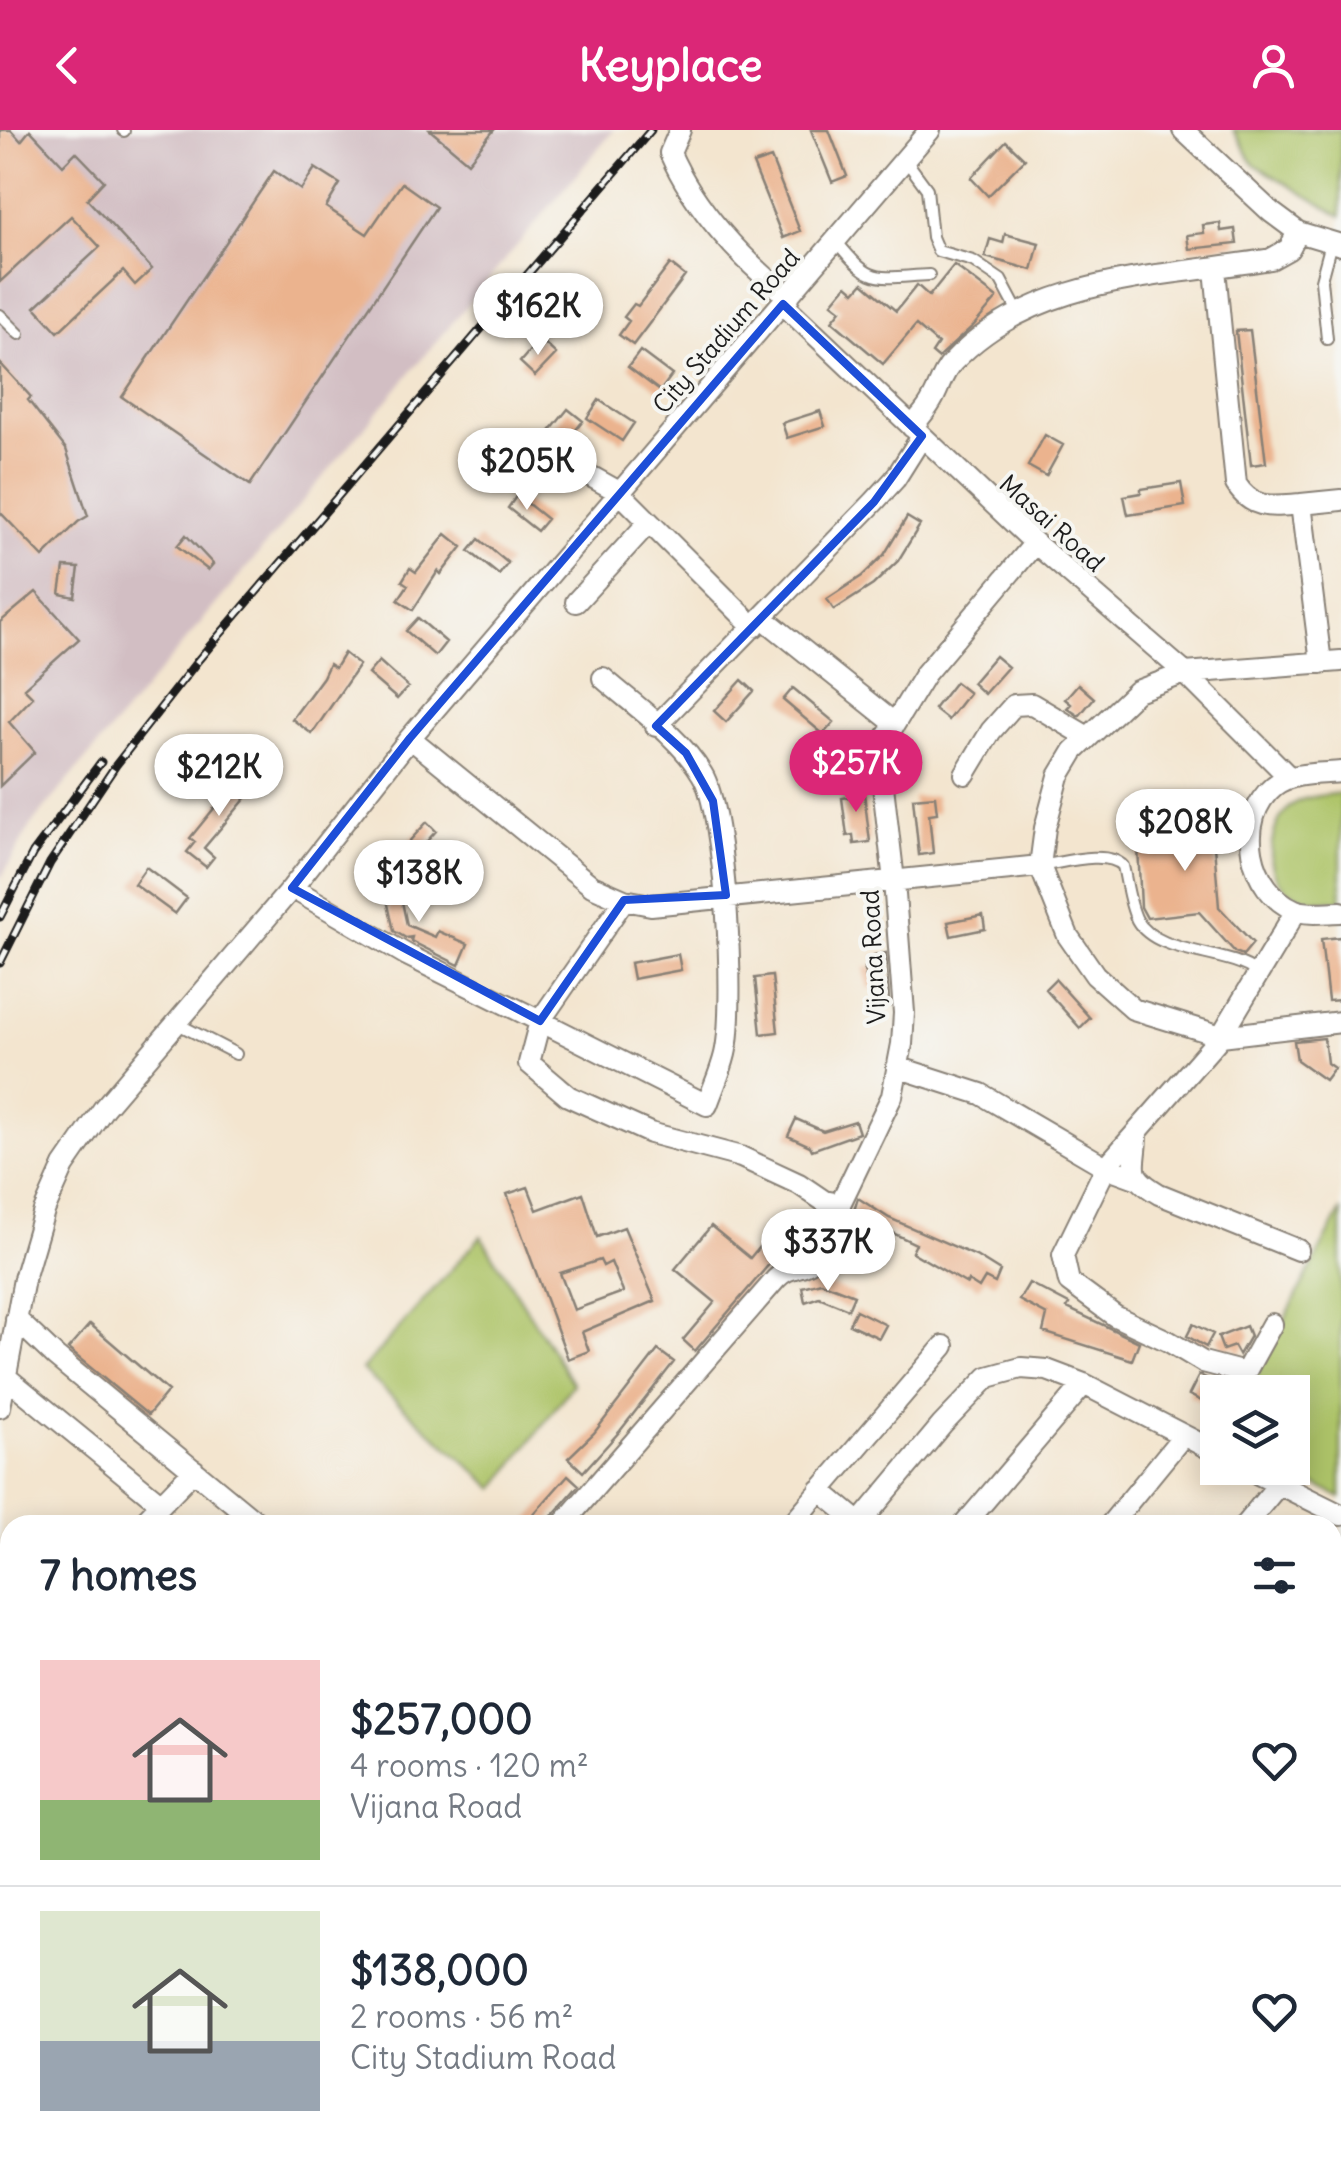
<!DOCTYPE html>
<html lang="en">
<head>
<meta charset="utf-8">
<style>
  body { margin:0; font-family:Delius,sans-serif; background:#f2f2f3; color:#1f2937; height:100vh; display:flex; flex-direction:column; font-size:38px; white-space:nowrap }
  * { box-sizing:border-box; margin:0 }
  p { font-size:32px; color:#747a83 }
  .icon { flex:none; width:55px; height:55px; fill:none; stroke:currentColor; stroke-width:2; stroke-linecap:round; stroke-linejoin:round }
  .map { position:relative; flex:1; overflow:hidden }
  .details { position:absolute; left:0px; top:1385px; width:1342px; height:642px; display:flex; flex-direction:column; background:#fff; border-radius:30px 30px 0 0; box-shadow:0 5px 25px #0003 }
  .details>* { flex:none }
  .fabs { position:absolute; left:1200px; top:1245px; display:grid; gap:20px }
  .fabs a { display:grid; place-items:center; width:110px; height:110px; border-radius:0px; background:#fff; box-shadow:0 5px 25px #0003; font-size:50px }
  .price { position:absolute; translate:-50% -85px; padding:0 22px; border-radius:35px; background:#fff; color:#222; font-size:32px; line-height:65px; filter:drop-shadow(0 2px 5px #0008) }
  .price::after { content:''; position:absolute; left:50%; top:60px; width:30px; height:22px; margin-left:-15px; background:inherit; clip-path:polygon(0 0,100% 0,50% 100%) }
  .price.active { background:#db2777; color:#fff }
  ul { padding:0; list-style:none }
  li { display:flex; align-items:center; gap:30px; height:250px; padding:0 40px }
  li+li { border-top:2px solid #e0e1e3 }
  li span { display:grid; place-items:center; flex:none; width:280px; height:200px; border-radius:0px; color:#555 }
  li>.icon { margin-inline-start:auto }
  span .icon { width:120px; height:120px; fill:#fffc; stroke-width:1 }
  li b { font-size:42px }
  h2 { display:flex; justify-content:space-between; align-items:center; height:120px; padding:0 40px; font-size:42px }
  header { display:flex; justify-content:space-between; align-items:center; height:130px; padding:0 40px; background:#db2777; color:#fff; font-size:45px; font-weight:700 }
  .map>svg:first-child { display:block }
  .industrial { fill:#d2bec3 }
  .green { fill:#aec469; stroke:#657042; stroke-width:2.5 }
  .building { fill:#ebb38e; fill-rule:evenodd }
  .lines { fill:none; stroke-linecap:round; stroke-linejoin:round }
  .service-casing { stroke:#888076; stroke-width:14 }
  .minor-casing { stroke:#888076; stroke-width:24 }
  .path { stroke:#888076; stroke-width:2.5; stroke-dasharray:2.5 8; stroke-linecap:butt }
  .service { stroke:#fff; stroke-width:10 }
  .minor { stroke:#fff; stroke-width:20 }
  .rail-casing { stroke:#1c1c1c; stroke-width:9 }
  .rail { stroke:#f6f6f2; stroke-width:5; stroke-dasharray:15; stroke-linecap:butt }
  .marked { fill:none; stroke:#1d4ed8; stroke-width:8; stroke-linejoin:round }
  .labels { text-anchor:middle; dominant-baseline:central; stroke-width:8; stroke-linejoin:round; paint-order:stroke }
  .street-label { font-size:25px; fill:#1c1c1c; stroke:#f6f6f2 }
</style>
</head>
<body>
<header><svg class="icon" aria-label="back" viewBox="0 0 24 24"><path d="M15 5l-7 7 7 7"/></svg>Keyplace<svg class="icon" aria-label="person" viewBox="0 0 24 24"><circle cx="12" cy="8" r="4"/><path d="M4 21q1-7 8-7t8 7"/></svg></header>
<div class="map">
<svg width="1341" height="2027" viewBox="0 0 1341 2027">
  <rect width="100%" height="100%" fill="#f6f6f2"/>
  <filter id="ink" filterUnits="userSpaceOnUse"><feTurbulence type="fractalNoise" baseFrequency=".01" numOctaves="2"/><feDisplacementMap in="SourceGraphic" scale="20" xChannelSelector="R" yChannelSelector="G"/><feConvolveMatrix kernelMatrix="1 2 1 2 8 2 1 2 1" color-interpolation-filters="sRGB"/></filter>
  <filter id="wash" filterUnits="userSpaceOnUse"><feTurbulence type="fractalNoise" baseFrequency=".0048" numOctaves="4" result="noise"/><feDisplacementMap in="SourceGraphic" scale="40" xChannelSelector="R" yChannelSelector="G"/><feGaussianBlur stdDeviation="2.25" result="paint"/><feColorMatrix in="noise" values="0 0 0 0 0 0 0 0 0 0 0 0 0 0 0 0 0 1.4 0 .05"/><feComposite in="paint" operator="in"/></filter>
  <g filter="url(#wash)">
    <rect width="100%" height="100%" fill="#f3e5cf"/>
    <!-- industrial -->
    <path class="industrial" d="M 0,0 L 614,0 L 31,695 L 0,750 Z"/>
    <!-- green -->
    <path class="green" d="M 1233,0 L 1341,0 L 1341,86 L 1254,34 Z
      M 1341,663 L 1341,770 C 1320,773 1296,770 1281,754 C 1261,731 1273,680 1301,670 C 1313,665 1329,665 1341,663 Z
      M 1341,1080 L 1341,1368 L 1283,1338 L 1292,1338 L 1292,1262 L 1247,1262 Z
      M 481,1106 L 573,1254 L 495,1359 L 362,1240 Z
      M 819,2018 L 1107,2018 L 1102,2027 L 837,2027 Z"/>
    <g id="blocks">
      <!-- building -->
      <path class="building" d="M 0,0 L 11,0 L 21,11 L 30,0 L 63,35 L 76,22 L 104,51 L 87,69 L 152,139 L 135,155 L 123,141 L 58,202 L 35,177 L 100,117 L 71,86 L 0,152 Z
        M 430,0 L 494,0 L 468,32 Z
        M 811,0 L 829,0 L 847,46 L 832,52 Z
        M 1006,11 L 1025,29 L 988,66 L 971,48 Z
        M 771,28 L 800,101 L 783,108 L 753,34 Z
        M 315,38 L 340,54 L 326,77 L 367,104 L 402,53 L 436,77 L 250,355 L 122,267 L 274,41 L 301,60 Z
        M 1220,93 L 1221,101 L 1235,99 L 1237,114 L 1189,119 L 1187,105 L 1204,103 L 1203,95 Z
        M 1005,104 L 1039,113 L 1032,140 L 985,127 L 990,109 L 1003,113 Z
        M 670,134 L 685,146 L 633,215 L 619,205 L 629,191 L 624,187 L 634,174 L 638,176 Z
        M 954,135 L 997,168 L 974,195 L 938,228 L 932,223 L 938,214 L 916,195 L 883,234 L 832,191 L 841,180 L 832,173 L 847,155 L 855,162 L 863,153 L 896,181 L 917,155 L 929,166 Z
        M 1250,200 L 1266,333 L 1251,335 L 1236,201 Z
        M 540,209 L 556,224 L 535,246 L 520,232 Z
        M 640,221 L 672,245 L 660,261 L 628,237 Z
        M 0,233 L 31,267 L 28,270 L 66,319 L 88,386 L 78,392 L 43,427 L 0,382 Z
        M 599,270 L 634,293 L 622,311 L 587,288 Z
        M 568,279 L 583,291 L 562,317 L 547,305 Z
        M 820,281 L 825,296 L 787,308 L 782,293 Z
        M 1045,305 L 1063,315 L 1046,346 L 1028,336 Z
        M 532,312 L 548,324 L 528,351 L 512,340 Z
        M 1181,353 L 1185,376 L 1128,385 L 1124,366 L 1141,363 L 1141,359 Z
        M 517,365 L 547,389 L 537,401 L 508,378 Z
        M 907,387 L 920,395 L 898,431 L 873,455 L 834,480 L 827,469 L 862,446 L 884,425 Z
        M 446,404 L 462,417 L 441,444 L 438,441 L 413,480 L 398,470 L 408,455 L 402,451 L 410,438 L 416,442 Z
        M 186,405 L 213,434 L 208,440 L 177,416 Z
        M 479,409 L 508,433 L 499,445 L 469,421 Z
        M 64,437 L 79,438 L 75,467 L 60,464 Z
        M 36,462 L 79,509 L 24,558 L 33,567 L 9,592 L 35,622 L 0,656 L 0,492 Z
        M 418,488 L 446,512 L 435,526 L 406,501 Z
        M 344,523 L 359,535 L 312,604 L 292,589 L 323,547 L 329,534 L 335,538 Z
        M 995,526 L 1008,537 L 984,564 L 972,553 Z
        M 379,531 L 408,557 L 397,569 L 368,544 Z
        M 742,550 L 754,561 L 726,592 L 714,581 Z
        M 955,552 L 969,563 L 948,590 L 934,579 Z
        M 1078,554 L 1094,568 L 1079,586 L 1067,578 L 1071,574 L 1065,569 Z
        M 793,558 L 834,592 L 823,604 L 783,570 Z
        M 242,644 L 257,655 L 204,718 L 214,727 L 206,737 L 187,722 L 195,712 L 190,708 Z
        M 863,655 L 870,712 L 854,714 L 853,705 L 847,706 L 842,668 L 850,667 L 849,657 Z
        M 935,666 L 937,683 L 929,684 L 933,723 L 919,725 L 913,668 Z
        M 1201,680 L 1221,681 L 1219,709 L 1214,715 L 1219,777 L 1253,813 L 1243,825 L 1235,822 L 1199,782 L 1147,788 L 1141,777 L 1137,696 L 1198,692 Z
        M 427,692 L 436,701 L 403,738 L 393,729 Z
        M 146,737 L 187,768 L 175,784 L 134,754 Z
        M 395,739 L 407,795 L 435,807 L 438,801 L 468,814 L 459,835 L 411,811 L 412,807 L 406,808 L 394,801 L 381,743 Z
        M 983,785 L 985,799 L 951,806 L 948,792 Z
        M 1341,807 L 1341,870 L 1328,871 L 1321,809 Z
        M 886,823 L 889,871 L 879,873 L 877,857 L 868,858 L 864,838 L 876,837 L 874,825 Z
        M 678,824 L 681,840 L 633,849 L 630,833 Z
        M 772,846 L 778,902 L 761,904 L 755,848 Z
        M 1055,849 L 1090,888 L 1080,898 L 1045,859 Z
        M 1324,908 L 1327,933 L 1334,938 L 1325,950 L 1297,930 L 1294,911 Z
        M 796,989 L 823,1001 L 855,991 L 859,1003 L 812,1020 L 810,1016 L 788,1006 Z
        M 528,1057 L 537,1080 L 583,1063 L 597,1107 L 624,1097 L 655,1171 L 582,1202 L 589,1221 L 568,1229 L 507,1064 ZM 600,1130 L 603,1136 L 611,1132 L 623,1162 L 574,1180 L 560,1143 Z
        M 858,1068 L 889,1088 L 976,1126 L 1000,1141 L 995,1153 L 985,1148 L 979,1158 L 968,1151 L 967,1154 L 912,1122 L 916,1114 L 853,1084 Z
        M 711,1096 L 750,1128 L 768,1106 L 783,1118 L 695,1221 L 683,1210 L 715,1172 L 675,1139 Z
        M 821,1152 L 854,1165 L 848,1179 L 819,1167 L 805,1172 L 802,1157 Z
        M 1029,1153 L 1069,1174 L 1067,1178 L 1139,1212 L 1132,1230 L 1043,1202 L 1047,1185 L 1019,1170 Z
        M 856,1180 L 886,1195 L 879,1208 L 849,1194 Z
        M 90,1194 L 168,1261 L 148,1285 L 68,1219 Z
        M 1193,1194 L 1213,1204 L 1206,1217 L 1187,1206 Z
        M 1246,1196 L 1250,1206 L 1239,1225 L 1234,1216 L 1223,1220 L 1218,1207 Z
        M 658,1220 L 674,1232 L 620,1301 L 583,1342 L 568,1328 L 594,1303 Z
        M 1199,1245 L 1218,1253 L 1218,1279 L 1189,1265 Z
        M 568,1345 L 579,1355 L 552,1386 L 549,1395 L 524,1395 Z"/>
    </g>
  </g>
  <g filter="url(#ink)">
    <use href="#blocks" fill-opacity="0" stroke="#888076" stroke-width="2.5"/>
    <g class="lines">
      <!-- service casing -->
      <g class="service-casing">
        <path id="service" d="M 123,0 L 124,1
          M 905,29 L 927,59 L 932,107 L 938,121 L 973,131 L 1001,150 L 1018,182
          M 836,111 C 872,155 874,148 929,145
          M 0,185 L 19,204
          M 1327,209 L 1321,150 L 1331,113
          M 1040,736 C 1062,733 1107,719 1123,736 C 1127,753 1129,774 1137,790 C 1157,826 1228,819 1258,843
          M 176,893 L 236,924
          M 0,1795 L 10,1823
          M 96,2018 L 101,2027"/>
      </g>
      <!-- minor casing -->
      <g class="minor-casing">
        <path id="minor" d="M 680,0 L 670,23 C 694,78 742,130 789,167
          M 1183,0 L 1271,82 L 1298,102 L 1341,115
          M 1215,139 L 1236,354 C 1253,381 1273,376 1301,374 L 1321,533
          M 783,174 L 1035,413 L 1185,543 L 1290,648
          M 912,297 C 918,289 926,281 931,272 C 940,258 941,244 953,232 C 1035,145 1161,148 1271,129 L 1289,119 L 1298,102
          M 585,343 L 619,362 L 754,497
          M 1301,374 L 1341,370
          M 576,472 L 649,392
          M 763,488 L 894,593
          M 1341,531 L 1185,543 L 1137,561 L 1074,621 L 1059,646 L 1045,698 L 1040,736 L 1068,806 L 1095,845 L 1133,879 L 1221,906 L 1341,892
          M 603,548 C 636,577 679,606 702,644 C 726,682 736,878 725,924 C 721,941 713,958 707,975 L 540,891 L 624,770
          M 656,596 L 874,372 L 895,349 L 922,306
          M 410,608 L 592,756 L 624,770 L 651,775 L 1040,736
          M 1341,642 C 1320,644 1291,642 1274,656 C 1234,689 1249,761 1295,780 C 1307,785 1327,782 1341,782
          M 965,644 L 991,601 L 1014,575 L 1032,574 L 1088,607
          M 292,758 L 407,825 L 540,891 L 529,933 L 568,966 L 650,1003 L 741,1027 L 799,1054 L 824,1071 L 840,1074 L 892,966 L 902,914 L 904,883 L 894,751 L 881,639 L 886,608 L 925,544 L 1035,413
          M 897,937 L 981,964 L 1106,1037 L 1136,1048
          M 1137,1004 C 1137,1040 1124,1043 1159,1064 L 1298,1120
          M 16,1189 L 56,1227 L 260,1395
          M 1272,1194 L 1245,1243 L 1203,1232 L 1168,1211 L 1115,1186 L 1069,1152 L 1063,1125 L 1106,1037 L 1221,906 L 1296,781
          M 6,1247 L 160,1373
          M 0,1277 L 24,1149 L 44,1081 L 64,1036 L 104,978 L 292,758 L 410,608 L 930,0
          M 1246,1338 L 1341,1385
          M 820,1360 L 862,1395
          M 860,1393 L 942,1295 L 988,1247 L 1021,1238 L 1047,1240 L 1084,1254 L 1218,1323
          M 141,1395 L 194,1340
          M 562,1395 L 776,1149 C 786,1139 792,1139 804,1135 C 827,1126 841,1097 840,1074
          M 791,1395 L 944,1216
          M 964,1395 L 1084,1254
          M 1110,1395 L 1182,1307
          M 1245,1395 L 1279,1354
          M 0,1508 L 10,1571
          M 1332,1648 L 1341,1639
          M 1332,1920 L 1341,1925
          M 1332,2008 L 1341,1997
          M 245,2018 L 267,2027
          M 787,2018 L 804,2027
          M 1322,2018 L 1340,2027
          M 411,2027 L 420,2018
          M 557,2027 L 565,2018
          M 709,2027 L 717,2018"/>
      </g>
      <!-- path -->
      <path class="path" d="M 0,1670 L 10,1705"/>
      <!-- service -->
      <use href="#service" class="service"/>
      <!-- minor -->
      <use href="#minor" class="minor"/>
      <!-- rail casing -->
      <g class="rail-casing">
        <path id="rail" d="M 0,787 L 33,723 L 101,632
          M 0,833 L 50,733 L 116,635 L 199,529 L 651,0
          M 0,1972 L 10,1994
          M 33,2018 L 38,2027"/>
      </g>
      <!-- rail -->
      <use href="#rail" class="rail"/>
    </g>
  </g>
  <!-- marked area -->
  <path class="marked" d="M 783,174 L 922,306 L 874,372 L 656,596 L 686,623 L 713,671 L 726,765 L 624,770 L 540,891 L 292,758 L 410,608 Z"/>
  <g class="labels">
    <!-- street labels -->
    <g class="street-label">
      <text transform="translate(726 201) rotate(-49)">City Stadium Road</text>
      <text transform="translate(1052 393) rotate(42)">Masai Road</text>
      <text transform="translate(873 827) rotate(-93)">Vijana Road</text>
    </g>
  </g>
</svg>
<div class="fabs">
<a><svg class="icon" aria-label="layers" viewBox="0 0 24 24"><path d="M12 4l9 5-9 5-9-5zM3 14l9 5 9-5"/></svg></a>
</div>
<b class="price" style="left:538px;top:228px">$162K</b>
<b class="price" style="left:527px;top:383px">$205K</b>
<b class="price active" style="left:856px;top:685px">$257K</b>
<b class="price" style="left:219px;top:689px">$212K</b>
<b class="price" style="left:1185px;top:744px">$208K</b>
<b class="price" style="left:419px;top:795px">$138K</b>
<b class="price" style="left:828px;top:1164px">$337K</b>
<section class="details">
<h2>7 homes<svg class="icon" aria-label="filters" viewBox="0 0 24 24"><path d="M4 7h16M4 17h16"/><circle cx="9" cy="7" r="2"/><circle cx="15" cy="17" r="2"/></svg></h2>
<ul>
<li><span style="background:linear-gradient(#f6c9c9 70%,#8fb573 0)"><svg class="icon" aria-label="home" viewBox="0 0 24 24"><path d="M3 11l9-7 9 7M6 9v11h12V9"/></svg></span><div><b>$257,000</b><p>4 rooms · 120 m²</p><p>Vijana Road</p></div><svg class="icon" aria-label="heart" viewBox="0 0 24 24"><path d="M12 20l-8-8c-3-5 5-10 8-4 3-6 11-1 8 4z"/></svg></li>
<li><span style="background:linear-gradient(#dfe7d0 65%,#9aa5b1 0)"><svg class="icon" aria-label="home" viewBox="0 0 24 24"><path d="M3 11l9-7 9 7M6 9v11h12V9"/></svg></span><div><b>$138,000</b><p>2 rooms · 56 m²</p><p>City Stadium Road</p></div><svg class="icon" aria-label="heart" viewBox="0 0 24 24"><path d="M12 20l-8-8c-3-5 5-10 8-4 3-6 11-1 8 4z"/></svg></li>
</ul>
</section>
</div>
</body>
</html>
